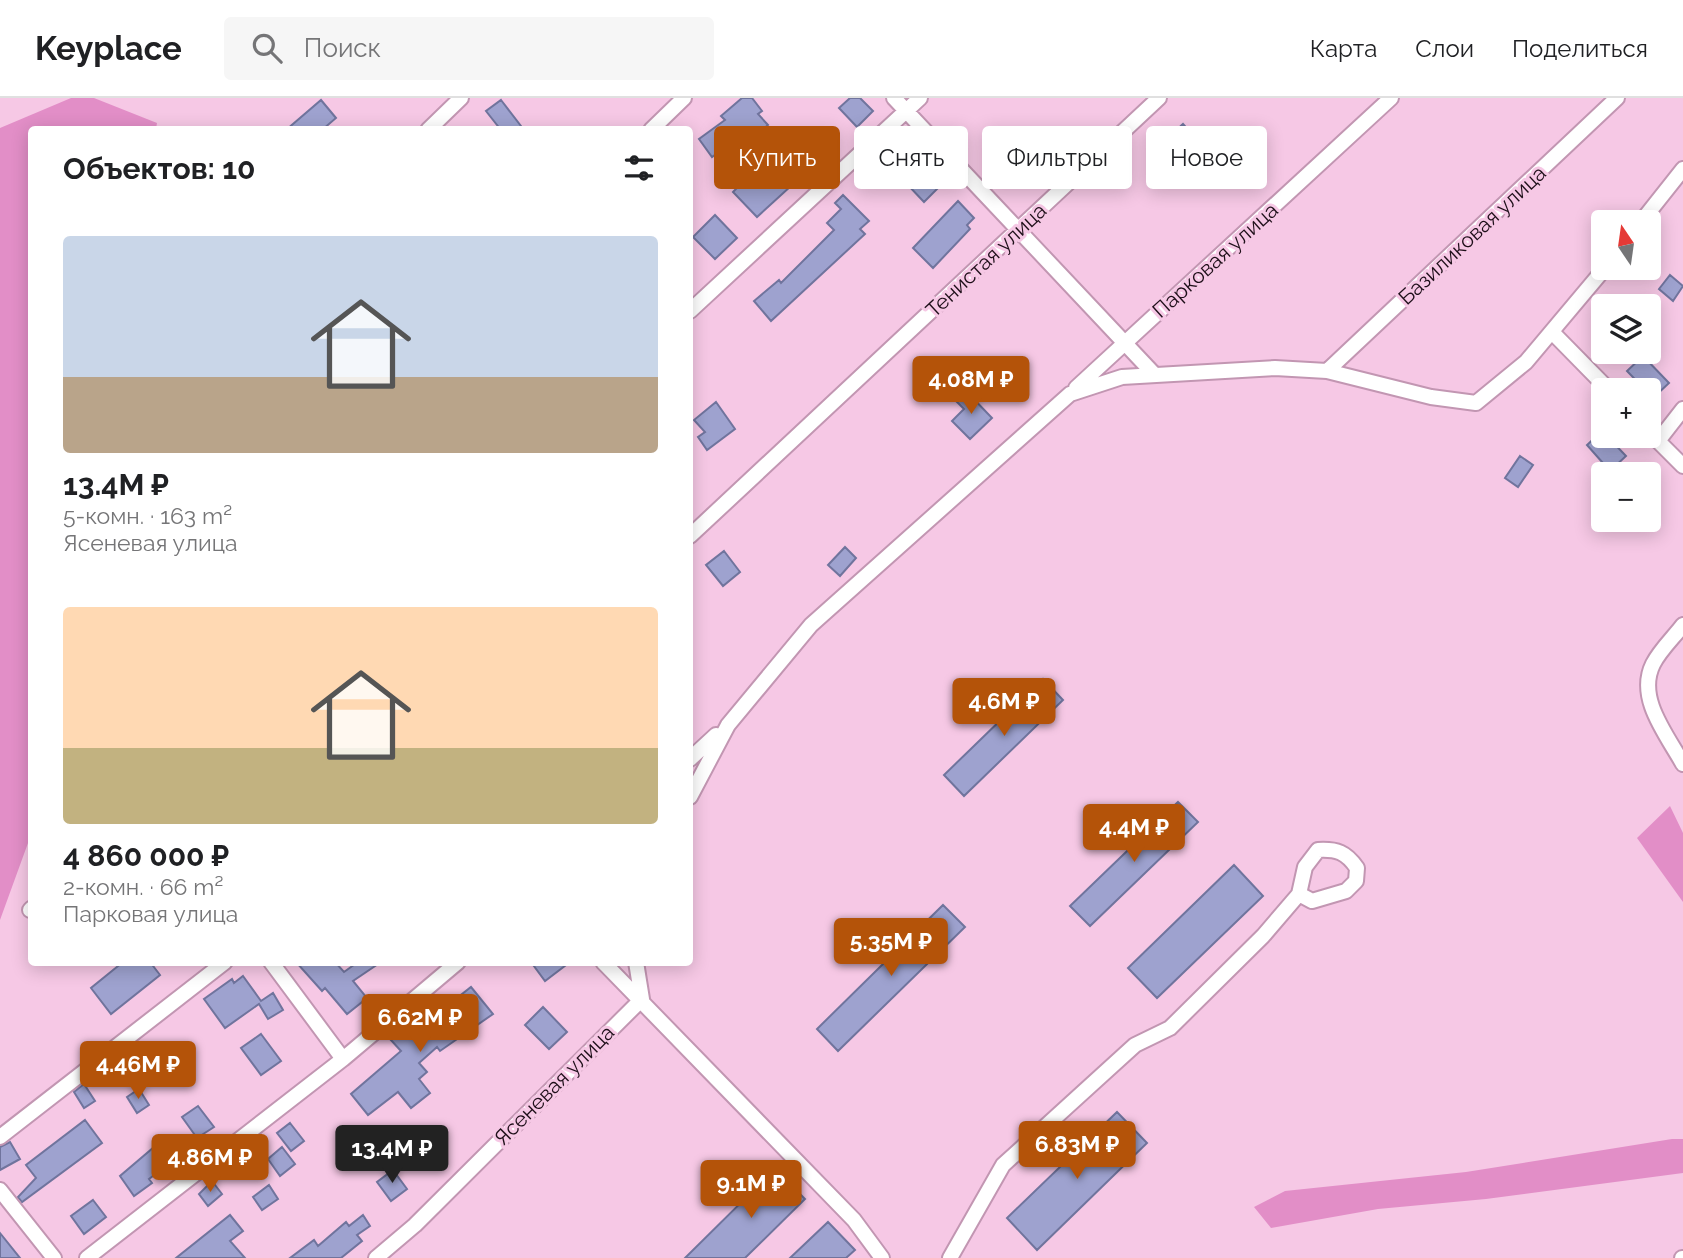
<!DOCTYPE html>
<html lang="ru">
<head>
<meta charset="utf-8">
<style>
  body { margin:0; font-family:Raleway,sans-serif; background:#f6f6f6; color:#202124; height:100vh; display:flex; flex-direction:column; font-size:26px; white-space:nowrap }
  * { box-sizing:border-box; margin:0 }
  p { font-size:23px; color:#757577 }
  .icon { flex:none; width:38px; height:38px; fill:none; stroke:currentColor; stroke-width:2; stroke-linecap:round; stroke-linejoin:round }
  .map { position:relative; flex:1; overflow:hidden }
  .side { position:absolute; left:28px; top:28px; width:665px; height:840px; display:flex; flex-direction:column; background:#fff; border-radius:7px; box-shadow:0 4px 18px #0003 }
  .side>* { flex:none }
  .top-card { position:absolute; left:714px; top:28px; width:665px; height:63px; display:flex; gap:14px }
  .needle { width:46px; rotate:347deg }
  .tools { position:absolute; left:1591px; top:112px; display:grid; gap:14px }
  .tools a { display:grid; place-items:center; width:70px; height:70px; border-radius:7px; background:#fff; box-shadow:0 4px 18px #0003; font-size:35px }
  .price { position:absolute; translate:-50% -60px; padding:0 16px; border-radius:7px; background:#b45309; color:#fff; font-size:23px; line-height:46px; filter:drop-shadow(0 2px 4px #0008) }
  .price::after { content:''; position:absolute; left:50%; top:42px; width:21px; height:16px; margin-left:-10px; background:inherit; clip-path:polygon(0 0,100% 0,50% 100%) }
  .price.on { background:#222; color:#fff }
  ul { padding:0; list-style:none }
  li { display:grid; align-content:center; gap:14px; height:371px; padding:0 35px }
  li span { display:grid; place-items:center; height:217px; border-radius:7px; color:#555 }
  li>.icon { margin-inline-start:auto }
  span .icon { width:126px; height:126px; fill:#fffc; stroke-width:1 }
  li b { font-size:30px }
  h2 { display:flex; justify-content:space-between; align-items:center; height:84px; padding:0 35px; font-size:30px }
  .tag { padding:0 24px; border-radius:7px; background:#fff; box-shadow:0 4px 18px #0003; font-size:24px; line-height:63px }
  .tag.on { background:#b45309; color:#fff }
  header { display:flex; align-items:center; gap:42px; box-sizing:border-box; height:98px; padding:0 35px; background:#fff; border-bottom:2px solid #e0e0e0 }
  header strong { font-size:33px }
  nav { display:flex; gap:38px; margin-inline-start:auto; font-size:24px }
  .search { width:490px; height:63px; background:#f6f6f6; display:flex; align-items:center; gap:18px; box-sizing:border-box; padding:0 24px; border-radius:7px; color:#757577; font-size:26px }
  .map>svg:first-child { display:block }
  .green { fill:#e28ec7 }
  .building { fill:#9ea2cf; stroke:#70749d; stroke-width:2 }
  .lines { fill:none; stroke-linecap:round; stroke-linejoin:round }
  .minor-casing { stroke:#c296b2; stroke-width:18 }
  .minor { stroke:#fff; stroke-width:14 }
  .labels { text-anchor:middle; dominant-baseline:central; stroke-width:6; stroke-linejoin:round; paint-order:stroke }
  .street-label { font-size:21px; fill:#1e0f19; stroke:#f6c8e5 }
</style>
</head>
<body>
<header>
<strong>Keyplace</strong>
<div class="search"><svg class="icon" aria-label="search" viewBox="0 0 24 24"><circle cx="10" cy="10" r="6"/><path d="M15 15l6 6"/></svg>Поиск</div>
<nav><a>Карта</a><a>Слои</a><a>Поделиться</a></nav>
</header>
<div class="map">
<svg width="1683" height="1160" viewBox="0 0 1683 1160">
  <rect width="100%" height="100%" fill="#f6c8e5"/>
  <!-- green -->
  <path class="green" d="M 71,0 L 94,0 L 157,25 L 156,31 L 32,32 L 32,734 L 0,822 L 0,30 Z
    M 1670,708 L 1683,735 L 1683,804 L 1637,740 Z
    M 1672,1041 L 1683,1041 L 1683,1075 L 1486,1101 L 1378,1111 L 1271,1130 L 1254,1109 L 1285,1093 L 1466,1074 Z"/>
  <!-- building -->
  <path class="building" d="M 742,0 L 752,0 L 762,13 L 758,16 L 768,27 L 746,46 L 739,39 L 712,59 L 699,41 L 725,22 L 721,18 Z
    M 850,0 L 860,0 L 873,13 L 857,29 L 839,10 Z
    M 321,2 L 336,20 L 322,32 L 286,32 Z
    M 501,2 L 524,32 L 501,32 L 486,13 Z
    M 1183,26 L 1199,44 L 1177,64 L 1161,46 Z
    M 795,48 L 814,67 L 757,119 L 733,94 L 757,69 L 766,78 Z
    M 924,67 L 942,86 L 924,104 L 906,85 Z
    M 843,97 L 869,123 L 860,131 L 865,136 L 771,223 L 754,203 L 779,182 L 781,185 L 834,132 L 827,125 L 841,111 L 835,105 Z
    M 958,103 L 974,120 L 967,127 L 970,131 L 933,170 L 913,150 Z
    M 715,117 L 737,140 L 715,161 L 693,139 Z
    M 1670,177 L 1683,188 L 1673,203 L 1659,191 Z
    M 1643,258 L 1669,285 L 1653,300 L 1627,273 Z
    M 967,294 L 992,320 L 970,341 L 952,323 L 964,311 L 957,304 Z
    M 716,304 L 735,331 L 707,352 L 698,339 L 705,334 L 694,322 Z
    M 1602,333 L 1603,338 L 1607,338 L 1626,358 L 1610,373 L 1587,347 Z
    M 1520,358 L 1533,367 L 1518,389 L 1505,380 Z
    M 845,449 L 856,460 L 840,478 L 828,467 Z
    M 724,453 L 740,474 L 723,488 L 706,467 Z
    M 1043,581 L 1063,602 L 964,698 L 944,677 Z
    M 1178,704 L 1198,724 L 1090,828 L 1070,808 Z
    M 1234,767 L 1263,798 L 1157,900 L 1128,870 Z
    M 943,807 L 965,829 L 838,953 L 817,931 Z
    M 123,864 L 150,864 L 160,877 L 111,916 L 91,890 Z
    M 296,864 L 335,864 L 344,874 L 358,864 L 381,864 L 353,883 L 367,900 L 347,916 L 325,890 L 322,893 Z
    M 531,864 L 570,864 L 545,883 Z
    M 243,878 L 261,903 L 273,895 L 283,912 L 268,921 L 259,906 L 225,930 L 204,901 L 232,881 L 234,885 Z
    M 471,889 L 493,916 L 440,953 L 437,949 L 419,965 L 427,974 L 419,981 L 430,995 L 411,1010 L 398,994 L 368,1017 L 351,996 L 401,953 L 390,941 L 409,924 L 419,936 L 455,908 L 452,904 Z
    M 543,909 L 567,934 L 549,951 L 525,927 Z
    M 261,936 L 281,963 L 261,977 L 241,950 Z
    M 84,986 L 95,1003 L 84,1010 L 74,994 Z
    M 139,991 L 149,1007 L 137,1015 L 127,999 Z
    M 198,1008 L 214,1029 L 197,1040 L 182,1019 Z
    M 1117,1014 L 1147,1045 L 1037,1152 L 1007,1120 Z
    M 85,1022 L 102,1045 L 22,1104 L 18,1099 L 36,1080 L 26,1067 Z
    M 290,1025 L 304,1043 L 291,1053 L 277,1035 Z
    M 167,1038 L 181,1057 L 149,1081 L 152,1085 L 134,1098 L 120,1078 Z
    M 10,1044 L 20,1061 L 0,1072 L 0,1049 Z
    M 282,1049 L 295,1066 L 280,1078 L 268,1061 Z
    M 775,1071 L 805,1101 L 745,1160 L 685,1160 Z
    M 393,1072 L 407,1091 L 391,1103 L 377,1084 Z
    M 212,1083 L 222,1096 L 208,1108 L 199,1096 Z
    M 269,1087 L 278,1101 L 262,1112 L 253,1099 Z
    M 93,1102 L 106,1119 L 84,1136 L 71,1118 Z
    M 230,1117 L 243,1133 L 230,1143 L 245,1160 L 176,1160 Z
    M 363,1117 L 370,1128 L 357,1137 L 362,1143 L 341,1160 L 290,1160 L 314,1142 L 318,1148 L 346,1124 L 349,1128 Z
    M 828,1124 L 855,1152 L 846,1160 L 790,1160 Z
    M 0,1135 L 20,1160 L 0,1160 Z"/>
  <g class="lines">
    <!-- minor casing -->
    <g class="minor-casing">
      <path id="minor" d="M 894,0 L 1153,275
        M 428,32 L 461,0
        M 651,32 L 684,0
        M 1641,124 L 1683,71
        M 690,213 L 920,0
        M 1553,235 L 1609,292
        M 1327,273 L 1617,0
        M 1076,290 L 1391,0
        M 1648,333 L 1683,368
        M 1658,343 L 1683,311
        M 690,438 L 1159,0
        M 1683,527 C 1674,539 1660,552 1653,566 C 1636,600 1667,637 1683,666
        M 690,661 L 716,637
        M 690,699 L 728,627 L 811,527 L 1070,296 L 1122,279 L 1275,270 L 1327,273 L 1431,299 L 1476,305 L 1526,264 L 1605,170
        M 30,812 L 32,810
        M 271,864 L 343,961
        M 603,864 L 854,1122 L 882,1160
        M 636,864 L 642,901
        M 0,1039 L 225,864
        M 0,1092 L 54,1160
        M 87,1160 L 343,961 L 458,864
        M 376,1160 L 415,1127 L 642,901
        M 950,1160 L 1003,1067 L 1135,947 L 1170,930 L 1263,838 L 1299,796 L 1305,769 L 1318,752 C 1337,751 1346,754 1357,770 L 1356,783 L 1346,793 L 1312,803 L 1299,796
        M 1682,1160 L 1683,1160"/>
    </g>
    <!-- minor -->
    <use href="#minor" class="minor"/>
  </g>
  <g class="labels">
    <!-- street labels -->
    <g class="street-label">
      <text transform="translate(1472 137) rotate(-43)">Базиликовая улица</text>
      <text transform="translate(986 162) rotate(-43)">Тенистая улица</text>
      <text transform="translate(1215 162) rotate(-42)">Парковая улица</text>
      <text transform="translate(554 987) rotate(-45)">Ясеневая улица</text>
    </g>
  </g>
</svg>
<div class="tools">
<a><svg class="needle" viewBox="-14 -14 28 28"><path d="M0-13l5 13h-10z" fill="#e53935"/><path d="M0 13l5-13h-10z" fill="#757577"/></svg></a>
<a><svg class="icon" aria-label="layers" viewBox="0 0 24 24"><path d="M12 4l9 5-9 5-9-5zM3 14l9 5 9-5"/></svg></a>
<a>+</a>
<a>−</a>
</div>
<b class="price" style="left:971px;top:318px">4.08M ₽</b>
<b class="price" style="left:1004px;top:640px">4.6M ₽</b>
<b class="price" style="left:1134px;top:766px">4.4M ₽</b>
<b class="price" style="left:891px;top:880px">5.35M ₽</b>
<b class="price" style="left:420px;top:956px">6.62M ₽</b>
<b class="price" style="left:138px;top:1003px">4.46M ₽</b>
<b class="price" style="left:1077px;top:1083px">6.83M ₽</b>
<b class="price on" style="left:392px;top:1087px">13.4M ₽</b>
<b class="price" style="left:210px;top:1096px">4.86M ₽</b>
<b class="price" style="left:751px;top:1122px">9.1M ₽</b>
<div class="top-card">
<a class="tag on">Купить</a>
<a class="tag">Снять</a>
<a class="tag">Фильтры</a>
<a class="tag">Новое</a>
</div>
<section class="side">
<h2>Объектов: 10<svg class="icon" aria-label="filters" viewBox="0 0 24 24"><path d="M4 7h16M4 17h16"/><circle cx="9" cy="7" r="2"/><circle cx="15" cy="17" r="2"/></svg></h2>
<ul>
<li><span style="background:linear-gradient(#c9d6e8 65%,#b9a48a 0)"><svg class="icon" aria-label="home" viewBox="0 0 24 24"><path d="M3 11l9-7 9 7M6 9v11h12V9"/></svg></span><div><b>13.4M ₽</b><p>5-комн. · 163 m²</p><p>Ясеневая улица</p></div></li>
<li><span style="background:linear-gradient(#ffd9b3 65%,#c2b280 0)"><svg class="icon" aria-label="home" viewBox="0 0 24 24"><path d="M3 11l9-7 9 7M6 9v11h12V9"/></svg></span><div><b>4 860 000 ₽</b><p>2-комн. · 66 m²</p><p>Парковая улица</p></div></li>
</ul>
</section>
</div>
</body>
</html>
